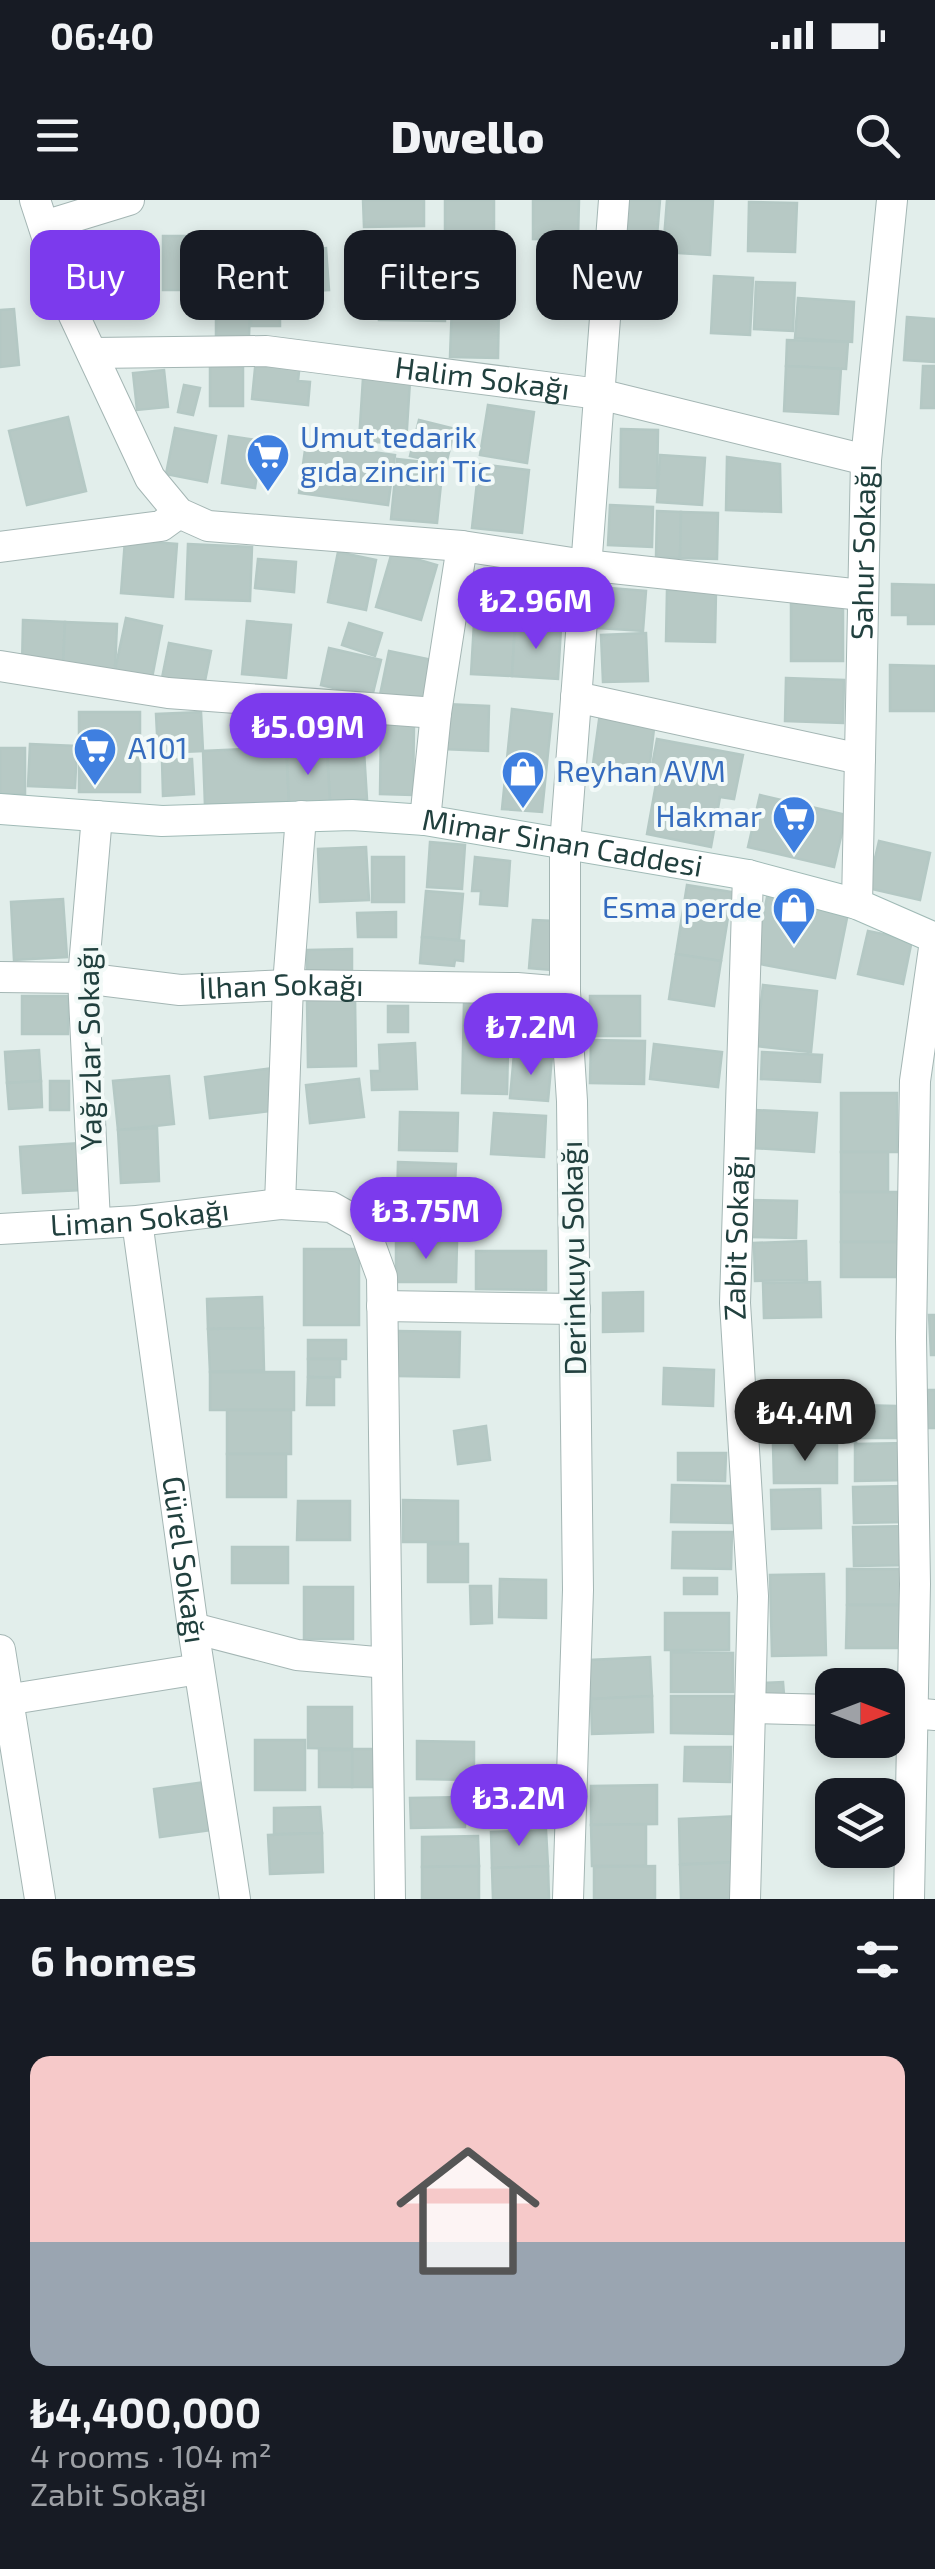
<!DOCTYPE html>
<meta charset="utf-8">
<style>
:root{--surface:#171b24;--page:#242831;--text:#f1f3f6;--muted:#9ea1a6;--accent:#7c3aed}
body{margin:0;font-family:"Exo 2",sans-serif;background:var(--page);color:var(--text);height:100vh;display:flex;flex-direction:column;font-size:38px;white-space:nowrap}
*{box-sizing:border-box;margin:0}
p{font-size:32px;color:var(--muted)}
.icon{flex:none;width:55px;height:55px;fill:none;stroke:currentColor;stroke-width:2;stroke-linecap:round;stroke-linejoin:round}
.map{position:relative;height:1699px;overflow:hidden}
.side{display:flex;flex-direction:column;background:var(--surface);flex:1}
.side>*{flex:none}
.top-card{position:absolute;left:30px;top:30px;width:875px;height:90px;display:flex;gap:20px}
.needle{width:65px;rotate:90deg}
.tools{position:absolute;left:815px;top:1468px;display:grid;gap:20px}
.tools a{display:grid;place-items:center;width:90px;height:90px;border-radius:20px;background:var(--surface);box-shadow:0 5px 15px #0003;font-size:50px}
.price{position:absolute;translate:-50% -85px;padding:0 22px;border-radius:35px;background:var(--accent);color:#fff;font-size:32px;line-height:65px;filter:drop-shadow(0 2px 5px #0008)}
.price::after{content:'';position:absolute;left:50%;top:60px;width:30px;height:22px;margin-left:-15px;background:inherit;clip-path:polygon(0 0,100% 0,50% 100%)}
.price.current{background:#222;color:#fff}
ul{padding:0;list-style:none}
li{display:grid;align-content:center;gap:20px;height:530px;padding:0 30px}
li span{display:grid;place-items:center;height:310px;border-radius:20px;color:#555}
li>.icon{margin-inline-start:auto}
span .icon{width:180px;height:180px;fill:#fffc;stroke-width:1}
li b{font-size:42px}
h2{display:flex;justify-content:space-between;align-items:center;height:120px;padding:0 30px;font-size:42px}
.chip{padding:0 35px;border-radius:20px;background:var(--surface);box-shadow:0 5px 15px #0003;font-size:35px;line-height:90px}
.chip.current{background:var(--accent);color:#fff}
.status{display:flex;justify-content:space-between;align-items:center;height:70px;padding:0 50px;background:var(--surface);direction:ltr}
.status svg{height:28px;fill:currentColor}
header{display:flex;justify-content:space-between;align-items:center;height:130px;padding:0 30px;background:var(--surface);font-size:45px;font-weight:800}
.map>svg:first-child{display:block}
.building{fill:#b7c9c5;stroke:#b4c8c4;stroke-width:2.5}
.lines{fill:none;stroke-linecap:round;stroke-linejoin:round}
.street-casing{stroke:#a4b6b4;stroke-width:32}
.secondary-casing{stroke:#a0bab6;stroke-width:32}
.street{stroke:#fff;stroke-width:30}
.secondary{stroke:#fff;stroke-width:30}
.labels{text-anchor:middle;stroke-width:8;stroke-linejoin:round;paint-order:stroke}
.street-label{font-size:30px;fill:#21403e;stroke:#f3faf8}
.shop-label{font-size:30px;fill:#366cbe;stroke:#f3faf8;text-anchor:start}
</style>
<div class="status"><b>06:40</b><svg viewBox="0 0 49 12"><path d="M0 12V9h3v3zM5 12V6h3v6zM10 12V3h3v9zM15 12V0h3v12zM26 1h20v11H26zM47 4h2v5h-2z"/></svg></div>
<header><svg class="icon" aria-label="menu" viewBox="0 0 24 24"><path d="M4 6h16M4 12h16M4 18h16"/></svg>Dwello<svg class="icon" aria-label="search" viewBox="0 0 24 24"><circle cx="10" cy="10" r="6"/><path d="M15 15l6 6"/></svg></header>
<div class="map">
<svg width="935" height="1699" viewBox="0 0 935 1699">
<rect width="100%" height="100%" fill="#e2eeeb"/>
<g class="building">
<path d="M 363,0 L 424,0 L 424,26 L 364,27 Z"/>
<path d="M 445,0 L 494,0 L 494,40 L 445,39 Z"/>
<path d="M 533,0 L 579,0 L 578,40 L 533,39 Z"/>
<path d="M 624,0 L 660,0 L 656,48 L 620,45 Z"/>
<path d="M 667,0 L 713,0 L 710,55 L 663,52 Z"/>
<path d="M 749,2 L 797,3 L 795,52 L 748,51 Z"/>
<rect x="216" y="33" width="44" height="53"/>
<rect x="163" y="36" width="35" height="54"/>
<path d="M 326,48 L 329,90 L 291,92 L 289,51 Z"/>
<path d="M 381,50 L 446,51 L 445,121 L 379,120 Z"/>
<rect x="538" y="52" width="43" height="57"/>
<rect x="617" y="69" width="48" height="31"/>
<path d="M 714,76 L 753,78 L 750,135 L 711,133 Z"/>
<path d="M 756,82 L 795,83 L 793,131 L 754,129 Z"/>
<path d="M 216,86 L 251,87 L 249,136 L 216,136 Z"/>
<path d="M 280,86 L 280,126 L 251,126 L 251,87 Z"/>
<path d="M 798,98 L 854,102 L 852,142 L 795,138 Z"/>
<path d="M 452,104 L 499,105 L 498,158 L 450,157 Z"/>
<path d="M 14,109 L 19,165 L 0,167 L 0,110 Z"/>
<path d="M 907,117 L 935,119 L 935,162 L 904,160 Z"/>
<path d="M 787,140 L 848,142 L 846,169 L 786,166 Z"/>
<path d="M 256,158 L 300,162 L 298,181 L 310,182 L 308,205 L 252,199 Z"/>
<rect x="210" y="166" width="33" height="40"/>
<path d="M 786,166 L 841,169 L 838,214 L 784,211 Z"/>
<path d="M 923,166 L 935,166 L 935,208 L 921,208 Z"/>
<path d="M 164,170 L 168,207 L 137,210 L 133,173 Z"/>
<path d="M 363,178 L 410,181 L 406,244 L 359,241 Z"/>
<path d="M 184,185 L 200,188 L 193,215 L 178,212 Z"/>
<path d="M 488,205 L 534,212 L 527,263 L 480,255 Z"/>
<path d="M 68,217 L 86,291 L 27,305 L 9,231 Z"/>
<path d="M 419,220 L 455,229 L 446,264 L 410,256 Z"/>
<path d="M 175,228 L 216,236 L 207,282 L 166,274 Z"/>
<path d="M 621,229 L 658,230 L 657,288 L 620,287 Z"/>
<path d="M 229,236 L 262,241 L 255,288 L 222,283 Z"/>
<path d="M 306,243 L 395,255 L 388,305 L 299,293 Z"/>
<path d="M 660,255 L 705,258 L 702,305 L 657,302 Z"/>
<path d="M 727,257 L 780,264 L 781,312 L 726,310 Z"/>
<path d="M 397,259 L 443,264 L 437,323 L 391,319 Z"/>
<path d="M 479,264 L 529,270 L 522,333 L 472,328 Z"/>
<path d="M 610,305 L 653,307 L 652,347 L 608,345 Z"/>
<path d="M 657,311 L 681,312 L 680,358 L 656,357 Z"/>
<path d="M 681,312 L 718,313 L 717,359 L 680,358 Z"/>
<path d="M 125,340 L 177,344 L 173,397 L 121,393 Z"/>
<path d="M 188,344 L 252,347 L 250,401 L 186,399 Z"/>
<path d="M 338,352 L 376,360 L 366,410 L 328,402 Z"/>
<path d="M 392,352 L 437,365 L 421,420 L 376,407 Z"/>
<path d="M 258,359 L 296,362 L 294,392 L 255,388 Z"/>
<path d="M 892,384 L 935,385 L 935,424 L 908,424 L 908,415 L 892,415 Z"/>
<path d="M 597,387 L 646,391 L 643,431 L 598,428 Z"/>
<path d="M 667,390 L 716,391 L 715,442 L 666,441 Z"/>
<path d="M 791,403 L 843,404 L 843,461 L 791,461 Z"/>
<path d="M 126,418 L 162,426 L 152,478 L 115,470 Z"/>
<path d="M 23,420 L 65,422 L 63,468 L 22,467 Z"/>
<path d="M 247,421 L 291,425 L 286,478 L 242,474 Z"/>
<path d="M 65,422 L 117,424 L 115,470 L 63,468 Z"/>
<path d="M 349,423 L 382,433 L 375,456 L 342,445 Z"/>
<path d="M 474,423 L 515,425 L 512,476 L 471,474 Z"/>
<path d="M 515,425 L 561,428 L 558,479 L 512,476 Z"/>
<path d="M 646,433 L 648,481 L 603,482 L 601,435 Z"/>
<path d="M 169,443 L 211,451 L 204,486 L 162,478 Z"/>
<path d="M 329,448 L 381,460 L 372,497 L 321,485 Z"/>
<path d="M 389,451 L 432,460 L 423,503 L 380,495 Z"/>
<path d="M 890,465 L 935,466 L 935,511 L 890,511 Z"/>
<path d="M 786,478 L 844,480 L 843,523 L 785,521 Z"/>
<path d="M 445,504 L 489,506 L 488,551 L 443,549 Z"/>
<path d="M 512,509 L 552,514 L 542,612 L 502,609 Z"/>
<rect x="79" y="512" width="61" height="80"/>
<path d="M 201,512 L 203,551 L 158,553 L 156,514 Z"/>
<path d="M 600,513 L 655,520 L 649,571 L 593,564 Z"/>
<path d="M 381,524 L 414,525 L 413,595 L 380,594 Z"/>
<path d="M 657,539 L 743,555 L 734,599 L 720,597 L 711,647 L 647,634 L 656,584 L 649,582 Z"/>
<path d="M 30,544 L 77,546 L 75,588 L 28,586 Z"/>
<path d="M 286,547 L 289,603 L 205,606 L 203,551 Z"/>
<rect x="0" y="548" width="25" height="46"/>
<path d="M 364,551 L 367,599 L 330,601 L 327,553 Z"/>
<path d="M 327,553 L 330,601 L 289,603 L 287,556 Z"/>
<path d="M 192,559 L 194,594 L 163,596 L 162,560 Z"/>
<path d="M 760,595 L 846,615 L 834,667 L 748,647 Z"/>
<path d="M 879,641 L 930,653 L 920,700 L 868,688 Z"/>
<path d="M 430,642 L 465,645 L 462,689 L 427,687 Z"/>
<path d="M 366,647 L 369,700 L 320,702 L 318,649 Z"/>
<rect x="372" y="657" width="32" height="45"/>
<path d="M 475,657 L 510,661 L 507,706 L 480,704 L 481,691 L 472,691 Z"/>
<path d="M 687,685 L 732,692 L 721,761 L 676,754 Z"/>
<path d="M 426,691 L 463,694 L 459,740 L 422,737 Z"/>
<path d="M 767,697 L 848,713 L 835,778 L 754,763 Z"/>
<path d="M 63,699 L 67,757 L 14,760 L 11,702 Z"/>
<path d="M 396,712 L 396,737 L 358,737 L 357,713 Z"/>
<path d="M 533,720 L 555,721 L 551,770 L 529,768 Z"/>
<path d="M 868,731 L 912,740 L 903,784 L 858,774 Z"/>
<path d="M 422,737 L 464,741 L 463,761 L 455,760 L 454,766 L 420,763 Z"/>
<path d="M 352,749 L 352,777 L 307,777 L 307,750 Z"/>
<path d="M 676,754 L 721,761 L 714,806 L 669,799 Z"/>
<path d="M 763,785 L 817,791 L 811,852 L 756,846 Z"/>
<rect x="22" y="796" width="46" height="38"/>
<rect x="590" y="796" width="50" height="40"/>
<path d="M 355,797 L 356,866 L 308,867 L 307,798 Z"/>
<path d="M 464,803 L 509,804 L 507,894 L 462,893 Z"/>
<rect x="388" y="806" width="20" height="26"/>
<path d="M 517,814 L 555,816 L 552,857 L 514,854 Z"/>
<path d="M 591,840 L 645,841 L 644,884 L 590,883 Z"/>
<path d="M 415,843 L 417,889 L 372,890 L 371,871 L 380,871 L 379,845 Z"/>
<path d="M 654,844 L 722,852 L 718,887 L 650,879 Z"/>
<path d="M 39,850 L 41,881 L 7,883 L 5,852 Z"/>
<path d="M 762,852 L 822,855 L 820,882 L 761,879 Z"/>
<path d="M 514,854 L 552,857 L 548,901 L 510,898 Z"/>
<path d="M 274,868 L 279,910 L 210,918 L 205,877 Z"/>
<path d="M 169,876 L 174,924 L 118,930 L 113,881 Z"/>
<path d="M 359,879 L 364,917 L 310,923 L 306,885 Z"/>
<path d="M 41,881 L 42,907 L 9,909 L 7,883 Z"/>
<rect x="50" y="881" width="19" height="29"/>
<rect x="841" y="893" width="56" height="59"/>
<path d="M 755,910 L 817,913 L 814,952 L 753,948 Z"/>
<path d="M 400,912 L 458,913 L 457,951 L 399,950 Z"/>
<path d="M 494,913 L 546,916 L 544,957 L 491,954 Z"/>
<path d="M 157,928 L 159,981 L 121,983 L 118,930 Z"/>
<path d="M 80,943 L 82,990 L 23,993 L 20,947 Z"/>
<rect x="841" y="952" width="47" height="40"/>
<path d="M 398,962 L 456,964 L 454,1005 L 397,1002 Z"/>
<rect x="841" y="992" width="61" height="50"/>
<path d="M 746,1000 L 797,1001 L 796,1038 L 745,1037 Z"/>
<path d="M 806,1041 L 807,1080 L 755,1081 L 754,1043 Z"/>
<path d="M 396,1042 L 457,1043 L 456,1082 L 396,1082 Z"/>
<rect x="841" y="1042" width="58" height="35"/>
<rect x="304" y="1049" width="55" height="76"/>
<path d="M 476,1051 L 546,1051 L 546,1090 L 476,1089 Z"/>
<path d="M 820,1082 L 821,1117 L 764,1118 L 763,1083 Z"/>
<path d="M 643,1092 L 643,1131 L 603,1132 L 603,1093 Z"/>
<path d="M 262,1097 L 263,1128 L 208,1129 L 207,1099 Z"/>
<path d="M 929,1115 L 935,1115 L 935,1155 L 931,1155 Z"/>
<path d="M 263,1128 L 264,1170 L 210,1172 L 208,1129 Z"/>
<path d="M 397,1131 L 460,1132 L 459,1177 L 397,1176 Z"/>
<rect x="308" y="1140" width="38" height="19"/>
<rect x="308" y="1159" width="32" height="18"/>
<path d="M 664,1168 L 714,1170 L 713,1206 L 663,1204 Z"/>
<rect x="210" y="1172" width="84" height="38"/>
<path d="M 308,1177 L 334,1178 L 334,1205 L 307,1205 Z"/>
<rect x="928" y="1190" width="7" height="38"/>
<path d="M 856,1205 L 896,1206 L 896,1238 L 856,1238 L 856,1242 L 848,1242 L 848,1228 L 856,1228 Z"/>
<rect x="227" y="1210" width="64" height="44"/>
<path d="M 486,1226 L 490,1260 L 458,1264 L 454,1231 Z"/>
<path d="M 907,1243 L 908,1280 L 855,1281 L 855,1244 Z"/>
<path d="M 837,1244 L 837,1283 L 774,1283 L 773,1245 Z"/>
<path d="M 678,1253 L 726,1253 L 725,1281 L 678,1280 Z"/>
<rect x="227" y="1254" width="59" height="43"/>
<path d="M 672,1285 L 732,1286 L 732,1323 L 671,1322 Z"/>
<path d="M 905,1286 L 906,1322 L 854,1323 L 853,1287 Z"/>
<path d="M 820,1289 L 821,1328 L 772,1329 L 771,1290 Z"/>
<path d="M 403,1300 L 458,1301 L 458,1342 L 403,1342 Z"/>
<path d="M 298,1301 L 350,1301 L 350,1340 L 297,1340 Z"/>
<path d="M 912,1326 L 913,1365 L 854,1366 L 853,1327 Z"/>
<path d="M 673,1332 L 732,1332 L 731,1369 L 672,1368 Z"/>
<rect x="428" y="1344" width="40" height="38"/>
<rect x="232" y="1347" width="56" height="36"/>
<rect x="847" y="1369" width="61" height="36"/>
<path d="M 824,1374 L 826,1455 L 772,1456 L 770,1375 Z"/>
<rect x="684" y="1378" width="33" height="16"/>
<path d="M 500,1379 L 546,1380 L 546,1418 L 499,1417 Z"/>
<path d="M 470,1386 L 491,1386 L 492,1423 L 471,1424 Z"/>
<rect x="304" y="1387" width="49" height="52"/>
<path d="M 847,1405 L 908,1405 L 908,1448 L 846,1448 Z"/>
<rect x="665" y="1413" width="64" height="37"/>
<path d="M 671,1452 L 733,1453 L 733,1492 L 671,1492 Z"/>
<path d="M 650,1457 L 652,1496 L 591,1499 L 589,1460 Z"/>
<path d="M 783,1482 L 784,1495 L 762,1495 L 762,1483 Z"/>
<path d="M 652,1496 L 653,1532 L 592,1534 L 591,1499 Z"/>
<path d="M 671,1496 L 736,1496 L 736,1534 L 671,1533 Z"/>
<path d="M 308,1507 L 352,1507 L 352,1549 L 308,1548 Z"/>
<rect x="255" y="1540" width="50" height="50"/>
<path d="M 417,1541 L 474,1542 L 474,1580 L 417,1579 Z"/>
<path d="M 685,1547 L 731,1547 L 730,1582 L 684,1581 Z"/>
<rect x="352" y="1549" width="23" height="38"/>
<rect x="319" y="1550" width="33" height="37"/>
<path d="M 213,1581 L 219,1629 L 160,1637 L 154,1589 Z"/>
<path d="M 657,1585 L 657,1624 L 591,1625 L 591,1586 Z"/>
<path d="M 465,1597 L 465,1627 L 411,1628 L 410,1598 Z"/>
<path d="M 320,1607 L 322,1633 L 274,1634 L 274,1608 Z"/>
<path d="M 739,1616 L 739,1662 L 680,1664 L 679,1619 Z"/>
<path d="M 646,1624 L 646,1666 L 592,1666 L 591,1625 Z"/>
<path d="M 546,1630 L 548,1666 L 492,1668 L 491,1632 Z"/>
<path d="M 322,1633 L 323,1672 L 270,1674 L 268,1635 Z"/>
<path d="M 478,1636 L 479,1666 L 422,1667 L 422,1637 Z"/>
<path d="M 736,1662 L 737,1699 L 681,1699 L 680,1665 Z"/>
<path d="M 479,1666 L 479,1699 L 422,1699 L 422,1667 Z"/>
<path d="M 548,1666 L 549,1699 L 493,1699 L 492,1668 Z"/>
<path d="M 655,1666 L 655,1699 L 594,1699 L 594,1667 Z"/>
</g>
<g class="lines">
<g class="street-casing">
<g id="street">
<path d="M 35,0 L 70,107 L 150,278 L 179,313 L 208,326 L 462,346 L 585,365 L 862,395"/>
<path d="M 44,26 L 129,0"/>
<path id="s1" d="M 92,153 L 266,151 L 599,194 L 866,260"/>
<path d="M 0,347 L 161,326 L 179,313"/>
<path d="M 0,466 L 168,493 L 436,513"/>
<path d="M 576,497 L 860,559"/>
<path d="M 301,616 L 288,785 L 280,1004 L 331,1007 L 363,1025 L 382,1077 L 390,1699"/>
<path d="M 425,620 L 436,513 L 462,346"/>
<path id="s2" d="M 857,704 L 866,260 L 892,0"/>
<path id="s3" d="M 0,777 L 83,778 L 180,790 L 288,785 L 517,788 L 565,792"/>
<path d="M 95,1021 L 83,778 L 97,616"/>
<path id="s4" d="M 137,1021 L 193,1428 L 235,1699"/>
<path id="s5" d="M 0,1029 L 137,1021 L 280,1004"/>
<path d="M 382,1106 L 575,1109"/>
<path d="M 193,1428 L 297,1455 L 387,1463"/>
<path d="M 0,1450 L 40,1699"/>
<path d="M 0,1501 L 199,1469"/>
<path d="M 750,1508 L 832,1510"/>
<path d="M 888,1511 L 935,1515"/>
<path d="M 568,1699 L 578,1390 L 572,901 L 565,792 L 565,644 L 614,0"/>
<path id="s6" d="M 745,1699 L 753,1396 L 735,1103 L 748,675"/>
<path d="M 909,1699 L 915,1384 L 911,1138 L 915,881 L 935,741"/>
</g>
</g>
<g class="secondary-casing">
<g id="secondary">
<path id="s7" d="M 0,609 L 162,621 L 352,615 L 425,620 L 748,675 L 857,704 L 935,738"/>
</g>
</g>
<use href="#street" class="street"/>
<use href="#secondary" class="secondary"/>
</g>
<defs>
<g id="supermarket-pin" transform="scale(2.25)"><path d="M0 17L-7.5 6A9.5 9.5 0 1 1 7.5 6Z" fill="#3f7fe0" stroke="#f3faf8"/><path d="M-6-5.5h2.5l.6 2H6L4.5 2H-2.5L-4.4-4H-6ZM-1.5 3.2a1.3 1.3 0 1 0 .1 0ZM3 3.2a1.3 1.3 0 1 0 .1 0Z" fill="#fff"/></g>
<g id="shop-pin" transform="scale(2.25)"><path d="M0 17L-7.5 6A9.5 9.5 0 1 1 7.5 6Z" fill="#3f7fe0" stroke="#f3faf8"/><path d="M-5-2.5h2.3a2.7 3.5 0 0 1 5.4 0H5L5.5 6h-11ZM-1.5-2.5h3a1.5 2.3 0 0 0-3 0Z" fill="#fff"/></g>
</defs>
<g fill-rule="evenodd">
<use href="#supermarket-pin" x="268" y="255"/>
<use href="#supermarket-pin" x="95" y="549"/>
<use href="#shop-pin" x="523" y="572"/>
<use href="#supermarket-pin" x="794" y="617"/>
<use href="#shop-pin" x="794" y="708"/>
</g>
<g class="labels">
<g class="street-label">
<text dy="10" stroke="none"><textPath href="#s1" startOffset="392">Halim Sokağı</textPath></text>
<text dy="10" stroke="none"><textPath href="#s2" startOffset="352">Sahur Sokağı</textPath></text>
<text dy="10" stroke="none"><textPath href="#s7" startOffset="565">Mimar Sinan Caddesi</textPath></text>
<text dy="10" stroke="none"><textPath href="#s3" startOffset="282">İlhan Sokağı</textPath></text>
<text transform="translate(90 848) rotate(-91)" y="10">Yağızlar Sokağı</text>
<text dy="10" stroke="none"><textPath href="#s5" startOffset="140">Liman Sokağı</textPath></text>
<text dy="10" stroke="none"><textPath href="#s6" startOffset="662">Zabit Sokağı</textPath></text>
<text transform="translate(574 1058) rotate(-91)" y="10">Derinkuyu Sokağı</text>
<text dy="10" stroke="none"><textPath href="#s4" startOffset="342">Gürel Sokağı</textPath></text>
</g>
<g class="shop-label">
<text x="300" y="248">Umut tedarik<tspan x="300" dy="34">gıda zinciri Tic</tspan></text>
<text x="128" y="559">A101</text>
<text x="556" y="582">Reyhan AVM</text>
<text x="762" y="627" text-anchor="end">Hakmar</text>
<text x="762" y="718" text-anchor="end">Esma perde</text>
</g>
</g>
</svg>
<div class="tools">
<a><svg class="needle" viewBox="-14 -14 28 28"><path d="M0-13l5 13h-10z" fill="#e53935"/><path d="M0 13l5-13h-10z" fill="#9ea1a6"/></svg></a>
<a><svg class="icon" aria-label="layers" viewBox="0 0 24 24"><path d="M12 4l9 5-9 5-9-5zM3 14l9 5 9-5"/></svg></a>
</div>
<b class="price" style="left:536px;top:452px">₺2.96M</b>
<b class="price" style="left:308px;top:578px">₺5.09M</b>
<b class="price" style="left:531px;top:878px">₺7.2M</b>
<b class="price" style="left:426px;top:1062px">₺3.75M</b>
<b class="price current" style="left:805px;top:1264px">₺4.4M</b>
<b class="price" style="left:519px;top:1649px">₺3.2M</b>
<div class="top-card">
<a class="chip current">Buy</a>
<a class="chip">Rent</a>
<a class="chip">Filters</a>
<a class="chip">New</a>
</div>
</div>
<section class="side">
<h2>6 homes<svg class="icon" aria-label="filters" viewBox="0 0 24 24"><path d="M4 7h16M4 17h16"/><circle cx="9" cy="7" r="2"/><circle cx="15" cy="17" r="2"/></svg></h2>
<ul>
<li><span style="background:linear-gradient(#f6c9c9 60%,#9aa5b1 0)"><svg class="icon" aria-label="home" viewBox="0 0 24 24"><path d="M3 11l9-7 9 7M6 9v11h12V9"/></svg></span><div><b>₺4,400,000</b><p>4 rooms · 104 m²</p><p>Zabit Sokağı</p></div></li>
</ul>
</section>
